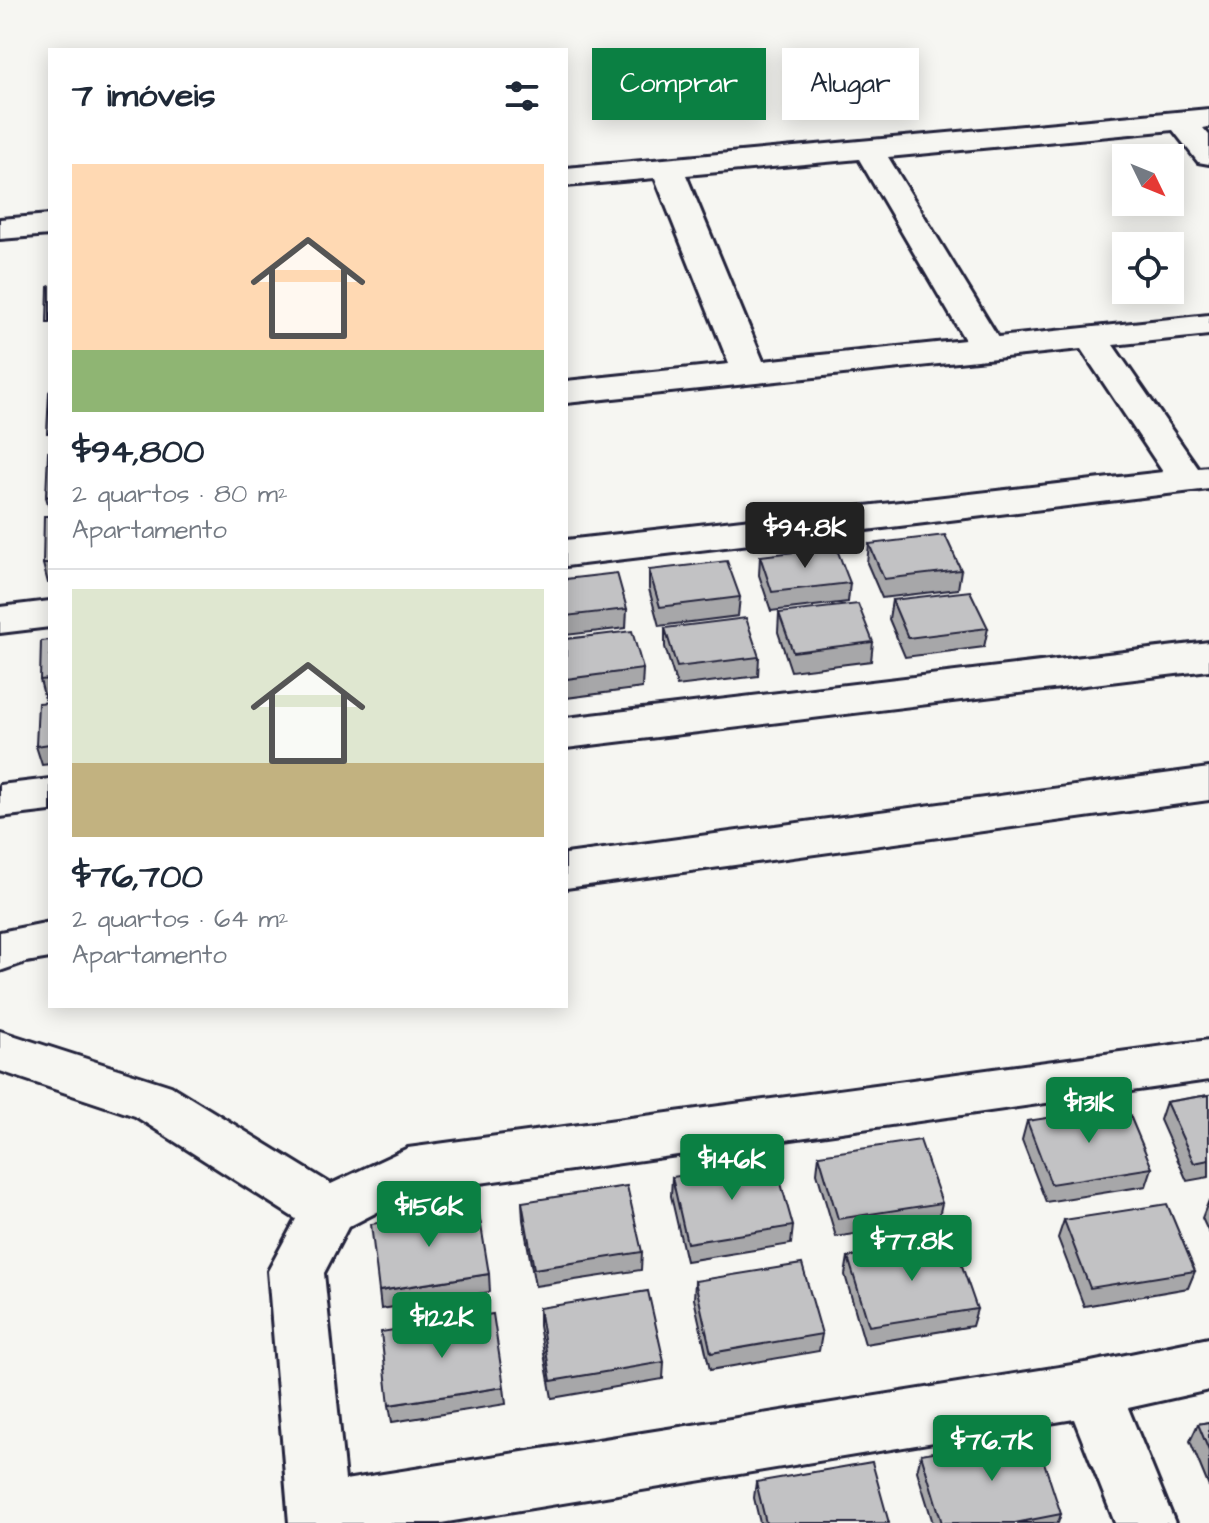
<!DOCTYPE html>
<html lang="pt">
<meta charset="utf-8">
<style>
:root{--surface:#fff;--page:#f2f2f3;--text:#1f2937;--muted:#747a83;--line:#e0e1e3;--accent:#0b8043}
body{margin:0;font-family:"Architects Daughter",sans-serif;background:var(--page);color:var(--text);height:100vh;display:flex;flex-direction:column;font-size:30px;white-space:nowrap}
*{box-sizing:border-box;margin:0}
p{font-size:26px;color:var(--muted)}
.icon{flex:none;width:44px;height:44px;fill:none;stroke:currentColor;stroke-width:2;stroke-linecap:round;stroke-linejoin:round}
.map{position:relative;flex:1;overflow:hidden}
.panel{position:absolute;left:48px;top:48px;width:520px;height:960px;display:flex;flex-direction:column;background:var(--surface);border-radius:0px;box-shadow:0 4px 20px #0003}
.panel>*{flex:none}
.guide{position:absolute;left:592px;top:48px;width:496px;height:72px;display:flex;gap:16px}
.needle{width:52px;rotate:133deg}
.controls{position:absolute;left:1112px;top:144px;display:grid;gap:16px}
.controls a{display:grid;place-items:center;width:72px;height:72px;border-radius:0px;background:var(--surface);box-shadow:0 4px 20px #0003;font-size:40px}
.price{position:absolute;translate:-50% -68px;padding:0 18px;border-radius:8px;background:var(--accent);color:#fff;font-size:26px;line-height:52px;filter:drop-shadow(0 2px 4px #0008)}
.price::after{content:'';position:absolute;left:50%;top:48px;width:24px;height:18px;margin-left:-12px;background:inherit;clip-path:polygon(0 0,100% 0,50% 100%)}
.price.current{background:#222;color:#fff}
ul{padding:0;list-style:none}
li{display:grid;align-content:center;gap:16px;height:424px;padding:0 24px}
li+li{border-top:2px solid var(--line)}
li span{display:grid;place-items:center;height:248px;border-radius:0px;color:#555}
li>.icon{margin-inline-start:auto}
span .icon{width:144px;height:144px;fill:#fffc;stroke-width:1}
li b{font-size:34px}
h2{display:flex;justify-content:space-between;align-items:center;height:96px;padding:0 24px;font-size:34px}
.pill{padding:0 28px;border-radius:0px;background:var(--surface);box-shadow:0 4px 20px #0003;font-size:28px;line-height:72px}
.pill.current{background:var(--accent);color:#fff}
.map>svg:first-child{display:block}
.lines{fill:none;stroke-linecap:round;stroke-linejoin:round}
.minor-casing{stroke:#22223b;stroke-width:6}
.minor{fill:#f6f6f2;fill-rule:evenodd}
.wall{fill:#a7a7a9;stroke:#22223b;stroke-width:2}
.building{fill:#c2c2c4;stroke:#22223b;stroke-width:2}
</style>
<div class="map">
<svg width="1209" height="1523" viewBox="0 0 1209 1523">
<rect width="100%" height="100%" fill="#f6f6f2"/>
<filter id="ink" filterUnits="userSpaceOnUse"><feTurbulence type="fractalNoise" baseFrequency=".0125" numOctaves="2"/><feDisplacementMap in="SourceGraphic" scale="16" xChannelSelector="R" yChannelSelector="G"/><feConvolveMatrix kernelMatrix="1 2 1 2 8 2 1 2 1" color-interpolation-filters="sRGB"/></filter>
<g filter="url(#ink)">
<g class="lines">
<g class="minor-casing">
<g id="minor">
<path d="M 1209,109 L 1209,127 L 1203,128 L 1209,135 L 1209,164 L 1198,162 L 1173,130 L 888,157 L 998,337 L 1209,315 L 1209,335 L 1113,345 L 1198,468 L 1209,467 L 1209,489 L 566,566 L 566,540 L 1163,472 L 1081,349 L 566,403 L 566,381 L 729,364 L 655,178 L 566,186 L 566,168 ZM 859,159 L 965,340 L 763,361 L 686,175 Z"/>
<path d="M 50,215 L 50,235 L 0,239 L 0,219 Z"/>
<path d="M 50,601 L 50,627 L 0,633 L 0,607 Z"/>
<path d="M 1209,642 L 1209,670 L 566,748 L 566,718 Z"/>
<path d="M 1209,768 L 1209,800 L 566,888 L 566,854 Z"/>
<path d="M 50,779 L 50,811 L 0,817 L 0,785 Z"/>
<path d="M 50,922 L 50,958 L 26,962 L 0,971 L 0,932 Z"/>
<path d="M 0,1031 L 171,1086 L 331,1184 L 408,1148 L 1209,1040 L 1209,1080 L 416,1192 L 348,1227 L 324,1273 L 345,1480 L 1091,1362 L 1209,1338 L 1209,1390 L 1128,1408 L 1175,1523 L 1115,1523 L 1074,1419 L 441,1523 L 289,1523 L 268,1271 L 296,1219 L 135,1116 L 0,1071 Z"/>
</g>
</g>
<use href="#minor" class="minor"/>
</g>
<g class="wall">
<path d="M 50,451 L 50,511 L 46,497 Z"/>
<path d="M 50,516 L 50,583 L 48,583 L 43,564 Z"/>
<path d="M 869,544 L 961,570 L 958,589 L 882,598 L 867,563 Z"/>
<path d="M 760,556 L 850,583 L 848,602 L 771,611 L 759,575 Z"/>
<path d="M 649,570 L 740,597 L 738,616 L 659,626 L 649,589 Z"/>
<path d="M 566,579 L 627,609 L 626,628 L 566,635 Z"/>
<path d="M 892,600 L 988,628 L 984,647 L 905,657 L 889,619 Z"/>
<path d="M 779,613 L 873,642 L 871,661 L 791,671 L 778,632 Z"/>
<path d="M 665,628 L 759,657 L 758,676 L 677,686 L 665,647 Z"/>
<path d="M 566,639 L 643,669 L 642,688 L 566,698 Z"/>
<path d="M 50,640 L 50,699 L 45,699 L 40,680 Z"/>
<path d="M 50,702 L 50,764 L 42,765 L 36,746 Z"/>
<path d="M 1209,1095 L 1209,1177 L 1187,1181 L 1160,1120 L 1166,1102 Z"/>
<path d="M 1027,1121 L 1152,1168 L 1146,1186 L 1046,1202 L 1022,1140 Z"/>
<path d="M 819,1155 L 942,1203 L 938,1221 L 836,1237 L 817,1173 Z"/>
<path d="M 672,1177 L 793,1226 L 791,1244 L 686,1261 L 671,1196 Z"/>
<path d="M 1209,1200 L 1209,1233 L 1202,1218 Z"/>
<path d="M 522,1202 L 642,1252 L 641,1270 L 535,1286 L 523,1220 Z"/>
<path d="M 1064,1220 L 1195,1271 L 1188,1288 L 1084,1306 L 1058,1238 Z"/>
<path d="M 848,1257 L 977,1309 L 972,1326 L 865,1344 L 845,1275 Z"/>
<path d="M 489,1274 L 490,1292 L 381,1309 L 379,1291 Z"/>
<path d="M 695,1281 L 822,1334 L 819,1351 L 710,1370 L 694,1299 Z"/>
<path d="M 539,1308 L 664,1362 L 663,1379 L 552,1398 L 539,1326 Z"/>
<path d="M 504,1387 L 506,1404 L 392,1422 L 389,1405 Z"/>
<path d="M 1209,1422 L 1209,1487 L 1190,1441 L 1198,1424 Z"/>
<path d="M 921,1454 L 1061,1514 L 1058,1523 L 933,1523 L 917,1471 Z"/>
<path d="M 756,1482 L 889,1523 L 760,1523 L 754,1498 Z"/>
</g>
<g class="building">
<path d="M 50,286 L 50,323 L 47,323 L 48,287 Z"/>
<path d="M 50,391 L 50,433 L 47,433 L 49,392 Z"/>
<path d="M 50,451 L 50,496 L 46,497 L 48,452 Z"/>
<path d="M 44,516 L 50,516 L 50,564 L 43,564 Z"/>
<path d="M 945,535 L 961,570 L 884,579 L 869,544 Z"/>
<path d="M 836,547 L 850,583 L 772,592 L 760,556 Z"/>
<path d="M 727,561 L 740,597 L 660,607 L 649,570 Z"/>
<path d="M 617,573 L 627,609 L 566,616 L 566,579 Z"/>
<path d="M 970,591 L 988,628 L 908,638 L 892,600 Z"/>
<path d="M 858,604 L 873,642 L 793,652 L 779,613 Z"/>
<path d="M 746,618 L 759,657 L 677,667 L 665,628 Z"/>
<path d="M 632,631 L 643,669 L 566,679 L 566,639 Z"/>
<path d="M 50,640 L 50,679 L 40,680 L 41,641 Z"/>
<path d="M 50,702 L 50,744 L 36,746 L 38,703 Z"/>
<path d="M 1209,1095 L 1209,1160 L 1194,1163 L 1166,1102 Z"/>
<path d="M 1126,1106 L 1152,1168 L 1051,1184 L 1027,1121 Z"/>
<path d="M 920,1140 L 942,1203 L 838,1219 L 819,1155 Z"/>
<path d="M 775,1162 L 793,1226 L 687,1243 L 672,1177 Z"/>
<path d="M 627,1186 L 642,1252 L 534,1269 L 522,1202 Z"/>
<path d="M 1167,1204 L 1195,1271 L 1090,1288 L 1064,1220 Z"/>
<path d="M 478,1207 L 489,1274 L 379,1291 L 371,1224 Z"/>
<path d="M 953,1240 L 977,1309 L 869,1326 L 848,1257 Z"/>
<path d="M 802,1264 L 822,1334 L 711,1353 L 695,1281 Z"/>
<path d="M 648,1291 L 664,1362 L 551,1381 L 539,1308 Z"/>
<path d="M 493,1314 L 504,1387 L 389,1405 L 381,1332 Z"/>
<path d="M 1209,1422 L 1209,1451 L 1198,1424 Z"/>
<path d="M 1035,1435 L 1061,1514 L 1015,1523 L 942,1523 L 921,1454 Z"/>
<path d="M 872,1462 L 889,1523 L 766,1523 L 756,1482 Z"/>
</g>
</g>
</svg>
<div class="controls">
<a><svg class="needle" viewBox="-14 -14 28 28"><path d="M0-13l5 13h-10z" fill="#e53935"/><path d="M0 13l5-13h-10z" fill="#747a83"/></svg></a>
<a><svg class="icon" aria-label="locate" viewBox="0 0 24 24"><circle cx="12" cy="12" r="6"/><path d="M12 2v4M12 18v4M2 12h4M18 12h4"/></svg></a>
</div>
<b class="price current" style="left:805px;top:570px">$94.8K</b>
<b class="price" style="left:1089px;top:1145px">$131K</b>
<b class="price" style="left:732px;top:1202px">$146K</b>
<b class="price" style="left:429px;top:1249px">$156K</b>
<b class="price" style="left:912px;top:1283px">$77.8K</b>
<b class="price" style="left:442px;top:1360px">$122K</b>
<b class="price" style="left:992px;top:1483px">$76.7K</b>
<div class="guide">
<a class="pill current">Comprar</a>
<a class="pill">Alugar</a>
</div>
<section class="panel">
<h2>7 imóveis<svg class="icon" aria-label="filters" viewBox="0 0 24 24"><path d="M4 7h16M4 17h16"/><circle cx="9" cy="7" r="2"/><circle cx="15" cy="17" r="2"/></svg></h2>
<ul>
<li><span style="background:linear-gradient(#ffd9b3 75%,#8fb573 0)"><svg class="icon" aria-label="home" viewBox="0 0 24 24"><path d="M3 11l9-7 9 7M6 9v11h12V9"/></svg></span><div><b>$94,800</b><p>2 quartos · 80 m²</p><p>Apartamento</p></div></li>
<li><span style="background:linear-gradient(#dfe7d0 70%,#c2b280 0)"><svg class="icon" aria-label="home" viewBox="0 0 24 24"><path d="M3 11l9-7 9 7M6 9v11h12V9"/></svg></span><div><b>$76,700</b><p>2 quartos · 64 m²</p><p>Apartamento</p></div></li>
</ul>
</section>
</div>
